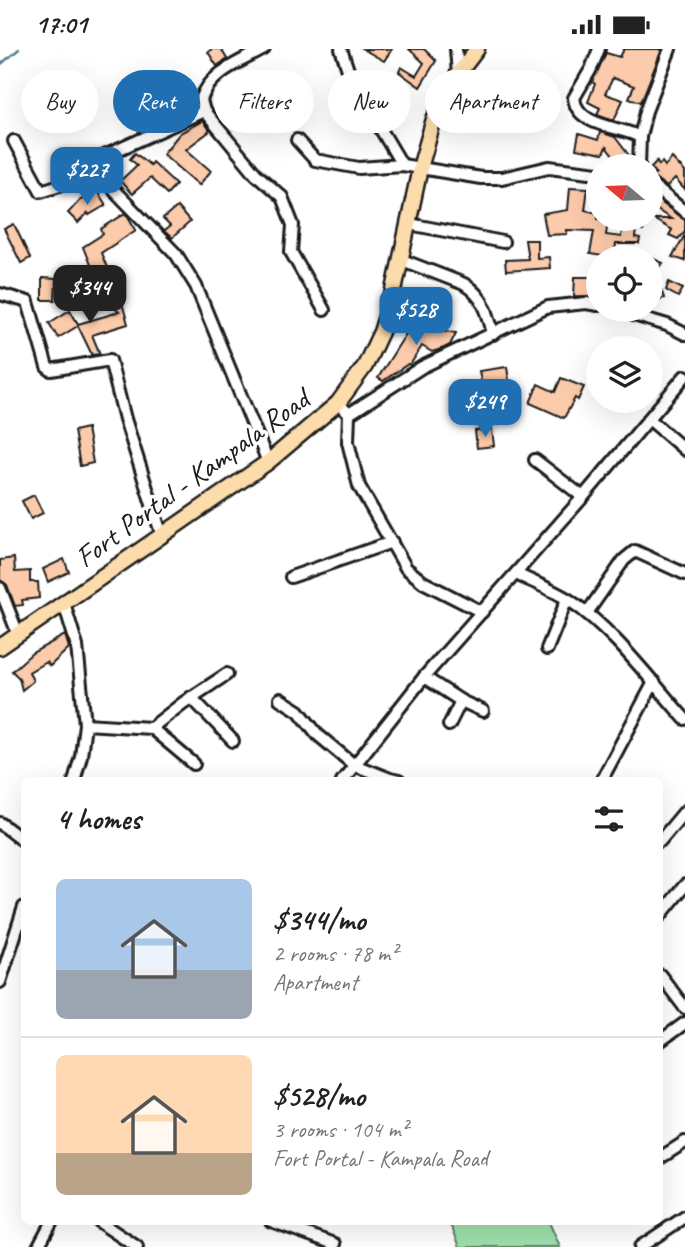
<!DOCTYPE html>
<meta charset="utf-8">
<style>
:root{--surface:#fff;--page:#f6f6f6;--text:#222;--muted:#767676;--line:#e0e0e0;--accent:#1f6fb2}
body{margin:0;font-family:Caveat,sans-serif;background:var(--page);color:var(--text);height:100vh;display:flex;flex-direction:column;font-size:26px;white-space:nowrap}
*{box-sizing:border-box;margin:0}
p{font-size:23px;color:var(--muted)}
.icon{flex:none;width:38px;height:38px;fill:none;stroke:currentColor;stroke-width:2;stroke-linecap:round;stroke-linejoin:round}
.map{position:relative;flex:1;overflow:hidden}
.sheet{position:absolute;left:21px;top:728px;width:642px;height:448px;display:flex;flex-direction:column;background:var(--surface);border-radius:10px;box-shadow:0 7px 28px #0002}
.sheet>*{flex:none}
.guide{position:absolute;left:21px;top:21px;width:644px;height:63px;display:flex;gap:14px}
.needle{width:46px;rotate:289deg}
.controls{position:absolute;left:586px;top:105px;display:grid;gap:14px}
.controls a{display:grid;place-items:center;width:77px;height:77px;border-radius:50%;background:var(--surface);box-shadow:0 7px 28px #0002;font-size:35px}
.price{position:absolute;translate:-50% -60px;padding:0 16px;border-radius:14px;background:var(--accent);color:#fff;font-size:23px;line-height:46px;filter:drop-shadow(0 2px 4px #0008)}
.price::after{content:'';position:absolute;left:50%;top:42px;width:21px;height:16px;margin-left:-10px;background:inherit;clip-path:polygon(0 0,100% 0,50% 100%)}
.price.on{background:#222;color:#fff}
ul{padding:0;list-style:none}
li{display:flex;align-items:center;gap:21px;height:175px;padding:0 35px}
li+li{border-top:2px solid var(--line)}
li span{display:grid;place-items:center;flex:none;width:196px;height:140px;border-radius:10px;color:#555}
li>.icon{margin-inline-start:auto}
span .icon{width:84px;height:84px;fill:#fffc;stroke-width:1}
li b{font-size:30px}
h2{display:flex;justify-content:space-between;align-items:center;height:84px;padding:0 35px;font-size:30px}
.chip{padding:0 24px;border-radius:32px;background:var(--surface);box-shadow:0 7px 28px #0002;font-size:24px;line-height:63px}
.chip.on{background:var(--accent);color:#fff}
.status{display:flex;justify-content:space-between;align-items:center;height:49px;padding:0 35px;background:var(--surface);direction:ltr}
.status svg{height:19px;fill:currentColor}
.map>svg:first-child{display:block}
.green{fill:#9ee1ad;stroke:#5d7e64;stroke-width:2}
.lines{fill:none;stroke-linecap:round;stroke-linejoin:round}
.stream{stroke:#528389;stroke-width:2.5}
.building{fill:#fccbab;stroke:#1c1c1c;stroke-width:2}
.minor-casing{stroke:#1c1c1c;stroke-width:16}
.major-casing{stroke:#1c1c1c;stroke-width:19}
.minor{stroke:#fff;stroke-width:10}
.major{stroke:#fddcac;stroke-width:14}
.labels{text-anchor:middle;stroke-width:7;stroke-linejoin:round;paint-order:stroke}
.street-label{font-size:30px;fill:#1c1c1c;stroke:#fff}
</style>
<div class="status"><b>17:01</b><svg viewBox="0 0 49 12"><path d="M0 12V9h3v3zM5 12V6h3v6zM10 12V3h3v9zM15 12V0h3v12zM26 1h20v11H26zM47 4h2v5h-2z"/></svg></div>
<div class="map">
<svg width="685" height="1198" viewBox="0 0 685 1198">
<rect width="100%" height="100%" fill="#fff"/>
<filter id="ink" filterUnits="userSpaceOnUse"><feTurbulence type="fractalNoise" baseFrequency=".0143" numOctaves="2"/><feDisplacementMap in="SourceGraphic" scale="14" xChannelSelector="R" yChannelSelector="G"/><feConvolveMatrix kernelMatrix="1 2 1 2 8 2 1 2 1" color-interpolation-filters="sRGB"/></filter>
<g filter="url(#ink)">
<path class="green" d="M 450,1173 L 549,1173 L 560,1198 L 460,1198 Z"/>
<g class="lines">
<path class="stream" d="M 0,16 L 19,0"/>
</g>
<g class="building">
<path d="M 212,0 L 221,0 L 227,10 L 217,17 L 208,3 Z"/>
<path d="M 363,0 L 392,0 L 384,12 Z"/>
<path d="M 409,0 L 424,0 L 436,12 L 420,38 L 399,23 L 401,18 L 416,27 L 424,14 Z"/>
<path d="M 624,0 L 662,0 L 641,53 L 629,49 L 634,37 L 613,29 L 605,45 L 623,51 L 614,71 L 597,65 L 600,59 L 588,53 L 595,35 L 592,33 L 606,4 L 620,8 Z"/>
<path d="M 202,72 L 210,82 L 186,100 L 211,122 L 199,136 L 163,105 L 180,84 Z"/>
<path d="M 600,83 L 615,88 L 631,109 L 631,117 L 621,117 L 606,98 L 603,105 L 576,100 L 579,85 L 598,91 Z"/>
<path d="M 135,104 L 150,116 L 152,113 L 176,135 L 167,145 L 150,129 L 132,145 L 120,132 L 137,116 L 130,110 Z"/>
<path d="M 672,109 L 685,123 L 685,141 L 675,130 L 667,138 L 652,127 L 656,124 L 651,118 L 657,112 L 659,116 L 662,113 L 665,117 Z"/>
<path d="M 570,138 L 588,139 L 585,161 L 598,164 L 598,170 L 608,170 L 606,186 L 621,188 L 624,170 L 647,170 L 643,182 L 636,180 L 635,189 L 640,190 L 639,195 L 616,195 L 614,208 L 608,208 L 590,205 L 594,182 L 567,181 L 567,185 L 547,186 L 543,165 L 568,161 Z"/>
<path d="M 97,142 L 106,156 L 89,166 L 88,164 L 78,174 L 68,164 L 79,152 Z"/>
<path d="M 655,149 L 685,171 L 685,182 L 678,190 L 669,186 L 672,181 L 653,170 L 671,170 L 651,157 Z"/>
<path d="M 177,158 L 190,173 L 172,189 L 164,182 L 170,177 L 163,170 Z"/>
<path d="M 126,164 L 136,181 L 101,204 L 112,231 L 98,236 L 83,198 L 103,185 L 101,180 Z"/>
<path d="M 14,175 L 30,209 L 21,214 L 4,180 Z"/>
<path d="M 685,186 L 685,212 L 672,208 Z"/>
<path d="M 525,191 L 537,191 L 537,209 L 549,208 L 550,219 L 506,222 L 505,211 L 528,210 Z"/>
<path d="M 651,209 L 663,214 L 658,221 L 651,218 Z"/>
<path d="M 575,228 L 593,228 L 593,231 L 598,232 L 598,248 L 574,247 Z"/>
<path d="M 42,229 L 56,230 L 55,251 L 42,251 Z"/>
<path d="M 669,233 L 683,240 L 678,248 L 666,241 Z"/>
<path d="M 661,240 L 664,249 L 651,253 L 651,242 Z"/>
<path d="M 116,250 L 123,257 L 128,275 L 92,286 L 100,305 L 92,306 L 78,277 L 58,289 L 49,274 L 70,261 L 78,275 L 119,263 L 111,256 Z"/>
<path d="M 412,275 L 456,284 L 450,296 L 444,299 L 432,303 L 422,297 L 410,316 L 408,315 L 383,332 L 378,329 Z"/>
<path d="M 507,318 L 510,338 L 502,339 L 505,363 L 488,365 L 479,322 Z"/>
<path d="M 561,329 L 584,338 L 578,351 L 575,349 L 564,369 L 530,354 L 538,335 L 555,343 Z"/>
<path d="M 87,379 L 93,414 L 80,417 L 74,382 Z"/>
<path d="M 492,380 L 494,397 L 477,399 L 475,382 Z"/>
<path d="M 34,446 L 43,464 L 31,470 L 22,452 Z"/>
<path d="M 14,509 L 15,523 L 30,522 L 30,533 L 38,533 L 39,549 L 22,551 L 23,556 L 15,557 L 7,536 L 0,531 L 0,511 Z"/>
<path d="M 64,510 L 69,523 L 48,533 L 43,520 Z"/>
<path d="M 65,586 L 69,599 L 50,617 L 46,613 L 29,623 L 33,632 L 22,641 L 19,629 L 12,622 L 32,604 Z"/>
</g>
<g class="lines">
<g class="minor-casing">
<g id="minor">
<path d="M 264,0 C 240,13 210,23 201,51 L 204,62 L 256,125 L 282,148 L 293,176 L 291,203 L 324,261"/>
<path d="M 341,0 L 351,30 L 402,116"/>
<path d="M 456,0 L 458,25"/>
<path d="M 599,0 L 591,20 L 574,49 C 577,78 620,77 640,88 L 639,117"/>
<path d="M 640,88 L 646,62 L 670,0"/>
<path d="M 297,91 L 315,111 L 359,119 L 402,116 L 481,129 L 502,129 L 549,118 L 598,124"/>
<path d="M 14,92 L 41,142 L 94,125 L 102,108 L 204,62"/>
<path d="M 94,125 L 107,134 L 176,205 L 196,237 L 268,413"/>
<path d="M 651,135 L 685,163"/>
<path d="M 409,175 L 503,193"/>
<path d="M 402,211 L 464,235 C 484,248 488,263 493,285"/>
<path d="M 0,245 L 28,253 L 47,318 L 51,321 L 110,311 L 125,370 L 162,487"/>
<path d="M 617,261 L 667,276 L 685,285"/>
<path d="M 344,360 L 349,365 L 348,393 L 359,437 L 406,519 L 423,533 L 482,563"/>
<path d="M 349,365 L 422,318 L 548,258 L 586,254 L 598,256"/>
<path d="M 649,370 L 685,401"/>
<path d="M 535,411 L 583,448"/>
<path d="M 516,525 C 533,533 553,541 569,551 C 613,580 650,631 685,670"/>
<path d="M 291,528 L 392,493"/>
<path d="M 0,539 L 18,585"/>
<path d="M 64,554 L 77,597 L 85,675 L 81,707 L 74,732"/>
<path d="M 587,564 L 624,511 L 635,502 L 685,525"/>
<path d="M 547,600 L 567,550"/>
<path d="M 424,628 L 461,652 L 483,662"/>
<path d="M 191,648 L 233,692"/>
<path d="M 280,650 L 299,662 L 318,686 L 354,716 L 390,730 L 399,732"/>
<path d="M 85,675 L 151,679 L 194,715"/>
<path d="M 449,676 L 461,652"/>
<path d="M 151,679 L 183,654 L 227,625"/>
<path d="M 342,732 L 424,628 L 583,448 L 685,327"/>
<path d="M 601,732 L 654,633"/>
<path d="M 0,774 L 24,792"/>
<path d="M 660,792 L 685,762"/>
<path d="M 660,867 L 685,836"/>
<path d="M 660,926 L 685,959"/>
<path d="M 0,933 L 24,858"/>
<path d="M 660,992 L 685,974"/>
<path d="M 660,1109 L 685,1093"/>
<path d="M 98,1172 L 137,1198"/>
<path d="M 271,1172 L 335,1195"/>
<path d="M 38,1198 L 52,1172"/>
<path d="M 640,1198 L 685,1168"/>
</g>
</g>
<g class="major-casing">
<path id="major" d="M 0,598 L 268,413 L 338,354 L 365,317 L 381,283 L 393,246 L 420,119 L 434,70 L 458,25 L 477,0"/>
</g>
<use href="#minor" class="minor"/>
<use href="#major" class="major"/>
</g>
</g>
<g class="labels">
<g class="street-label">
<text transform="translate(192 429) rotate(-36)" y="10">Fort Portal - Kampala Road</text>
</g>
</g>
</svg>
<div class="controls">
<a><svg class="needle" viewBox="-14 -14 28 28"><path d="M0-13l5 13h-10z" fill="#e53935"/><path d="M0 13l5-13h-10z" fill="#767676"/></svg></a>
<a><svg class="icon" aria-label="locate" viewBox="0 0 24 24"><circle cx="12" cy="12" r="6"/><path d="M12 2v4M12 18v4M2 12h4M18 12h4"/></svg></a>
<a><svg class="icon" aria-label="layers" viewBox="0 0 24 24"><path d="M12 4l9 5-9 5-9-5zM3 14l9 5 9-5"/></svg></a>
</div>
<b class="price" style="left:87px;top:158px">$227</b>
<b class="price on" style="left:90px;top:276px">$344</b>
<b class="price" style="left:416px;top:298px">$528</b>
<b class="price" style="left:485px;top:390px">$249</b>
<div class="guide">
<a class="chip">Buy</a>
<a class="chip on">Rent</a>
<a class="chip">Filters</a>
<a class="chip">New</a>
<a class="chip">Apartment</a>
</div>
<section class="sheet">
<h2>4 homes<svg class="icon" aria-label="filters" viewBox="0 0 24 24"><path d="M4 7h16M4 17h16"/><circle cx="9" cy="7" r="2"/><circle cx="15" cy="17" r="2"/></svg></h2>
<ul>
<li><span style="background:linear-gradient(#a9c7e8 65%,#9aa5b1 0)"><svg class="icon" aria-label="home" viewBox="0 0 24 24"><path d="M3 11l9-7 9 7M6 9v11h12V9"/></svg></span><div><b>$344/mo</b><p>2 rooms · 78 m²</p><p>Apartment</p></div></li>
<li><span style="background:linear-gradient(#ffd9b3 70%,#b9a48a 0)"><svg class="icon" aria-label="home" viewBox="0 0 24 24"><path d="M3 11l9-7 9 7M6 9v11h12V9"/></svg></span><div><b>$528/mo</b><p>3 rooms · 104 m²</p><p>Fort Portal - Kampala Road</p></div></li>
</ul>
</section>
</div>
